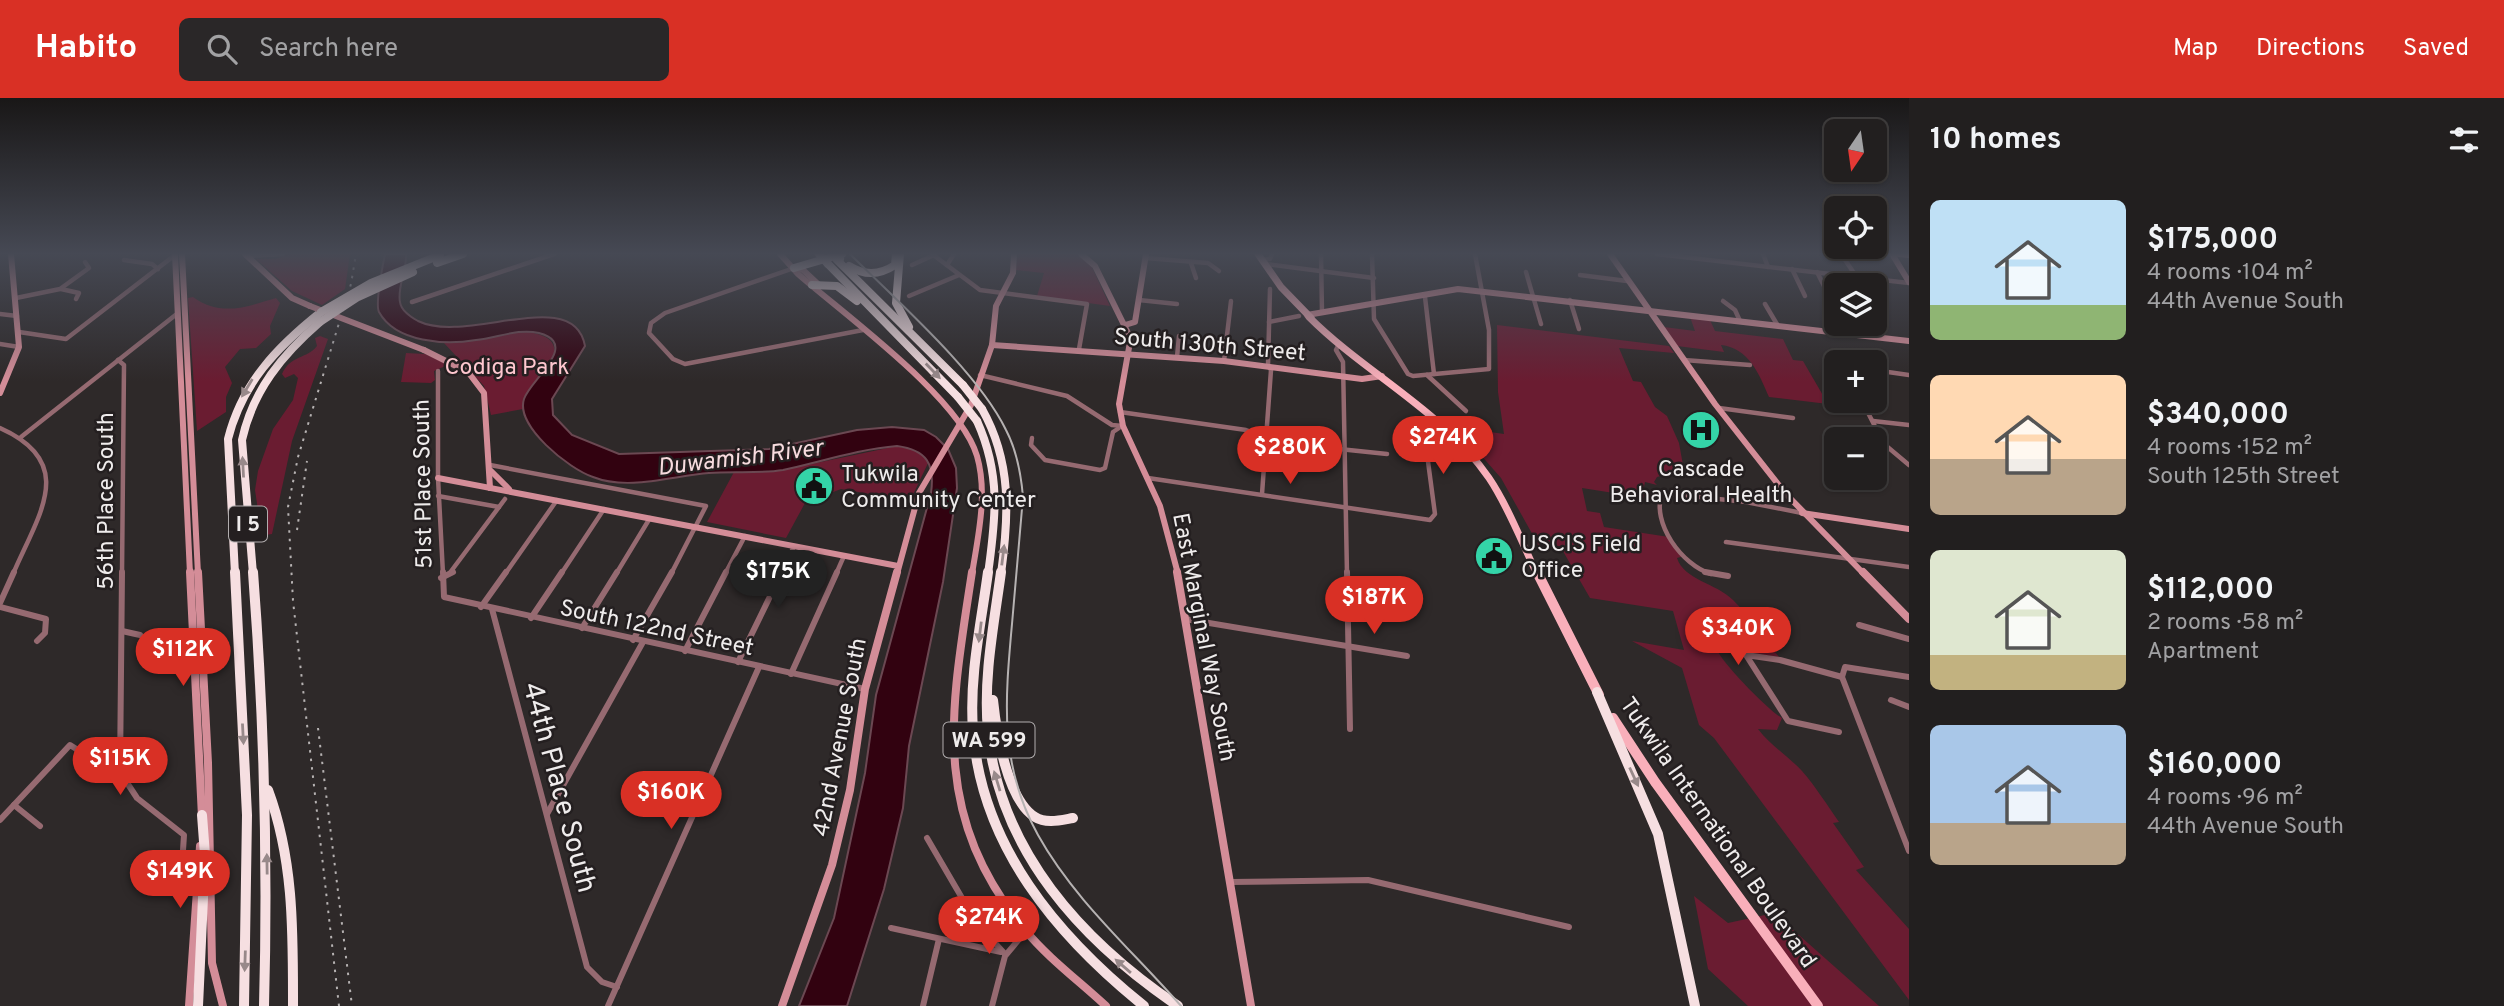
<!DOCTYPE html>
<meta charset="utf-8">
<style>
:root{--surface:#221f1f;--page:#2a2728;--text:#f1f3f6;--muted:#a2a2a4;--line:#3f3d3d;--accent:#d93025}
body{margin:0;font-family:Overpass,sans-serif;background:var(--page);color:var(--text);height:100vh;display:flex;flex-direction:column;font-size:26px;white-space:nowrap}
*{box-sizing:border-box;margin:0}
p{font-size:23px;color:var(--muted)}
.icon{flex:none;width:38px;height:38px;fill:none;stroke:currentColor;stroke-width:2;stroke-linecap:round;stroke-linejoin:round}
.map{position:relative;flex:1;overflow:hidden}
.sheet{display:flex;flex-direction:column;background:var(--surface);width:595px}
.sheet>*{flex:none}
.needle{width:46px;rotate:193deg}
.fabs{position:absolute;left:1824px;top:21px;display:grid;gap:14px}
.fabs a{display:grid;place-items:center;width:63px;height:63px;border-radius:10px;background:var(--surface);box-shadow:0 2px 5px #0004,0 0 0 2px var(--line);font-size:35px}
.price{position:absolute;translate:-50% -60px;padding:0 16px;border-radius:24px;background:var(--accent);color:#fff;font-size:23px;line-height:46px;filter:drop-shadow(0 2px 4px #0008)}
.price::after{content:'';position:absolute;left:50%;top:42px;width:21px;height:16px;margin-left:-10px;background:inherit;clip-path:polygon(0 0,100% 0,50% 100%)}
.price.active{background:#222;color:#fff}
ul{padding:0;list-style:none}
li{display:flex;align-items:center;gap:21px;height:175px;padding:0 21px}
li span{display:grid;place-items:center;flex:none;width:196px;height:140px;border-radius:10px;color:#555}
li>.icon{margin-inline-start:auto}
span .icon{width:84px;height:84px;fill:#fffc;stroke-width:1}
li b{font-size:30px}
h2{display:flex;justify-content:space-between;align-items:center;height:84px;padding:0 21px;font-size:30px}
header{display:flex;align-items:center;gap:42px;box-sizing:border-box;height:98px;padding:0 35px;background:var(--accent);color:#fff}
header strong{font-size:33px}
nav{display:flex;gap:38px;margin-inline-start:auto;font-size:24px}
.search{width:490px;height:63px;background:var(--page);display:flex;align-items:center;gap:18px;box-sizing:border-box;padding:0 24px;border-radius:10px;color:var(--muted);font-size:26px}
main{display:flex;flex:1;min-height:0}
.map>svg:first-child{display:block}
.green{fill:#6a1c31}
.water{fill:#320210;stroke:#6b4852;stroke-width:2}
.lines{fill:none;stroke-linecap:round;stroke-linejoin:round}
.street-far1{stroke:#966a71;stroke-width:4.5}
.street{stroke:#966a71;stroke-width:6}
.secondary-far1{stroke:#d48d98;stroke-width:6}
.secondary{stroke:#d48d98;stroke-width:8}
.primary-far1{stroke:#f9afba;stroke-width:7}
.primary{stroke:#f9afba;stroke-width:10}
.highway-far1{stroke:#f6dfe1;stroke-width:8}
.highway{stroke:#f6dfe1;stroke-width:10}
.tram{stroke:#b6b2b2;stroke-width:2}
.rail{stroke:#b6b2b2;stroke-width:2;stroke-dasharray:2.5 6;stroke-linecap:butt}
.secondary-bridge{stroke:#d48d98;stroke-width:6}
.highway-bridge{stroke:#f6dfe1;stroke-width:8}
.oneway{fill:#98898a}
.labels{text-anchor:middle;stroke-width:5;stroke-linejoin:round;paint-order:stroke}
.shield{fill:#241f20;stroke:#b2aeaf;stroke-width:2}
.shield-label{font-size:21px;font-weight:bold;fill:#efecec}
.street-label{font-size:23px;fill:#efecec;stroke:#241f20}
.park-label{font-size:23px;fill:#fec7cf;stroke:#241f20}
.poi-label{font-size:23px;fill:#efecec;stroke:#241f20;text-anchor:start}
.water-label{font-size:24px;font-style:italic;fill:#f7dbde;stroke:#241f20}
.near-street-label{font-size:28px;fill:#efecec;stroke:#241f20}
</style>
<header>
<strong>Habito</strong>
<div class="search"><svg class="icon" aria-label="search" viewBox="0 0 24 24"><circle cx="10" cy="10" r="6"/><path d="M15 15l6 6"/></svg>Search here</div>
<nav><a>Map</a><a>Directions</a><a>Saved</a></nav>
</header>
<main>
<div class="map">
<svg width="1909" height="908" viewBox="0 0 1909 908">
<rect width="100%" height="100%" fill="#2e2929"/>
<g class="green">
<path d="M 292,156 L 350,156 L 345,191 L 322,207 L 292,193 L 256,161 L 275,161 Z"/>
<path d="M 1018,156 L 1076,156 L 1090,165 L 1110,208 L 1037,198 L 1044,175 L 1016,172 Z"/>
<path d="M 193,199 C 221,219 245,209 276,200 L 280,205 L 270,228 L 271,236 L 256,250 L 240,251 L 225,269 L 232,285 L 226,299 L 226,314 L 197,333 L 188,200 Z"/>
<path d="M 1690,219 L 1710,222 L 1715,233 L 1783,241 L 1793,262 L 1803,263 L 1828,306 L 1769,299 C 1759,276 1749,250 1721,247 L 1724,254 L 1677,248 L 1664,229 L 1695,233 Z"/>
<path d="M 1497,227 L 1669,248 L 1674,255 L 1619,250 L 1633,283 L 1641,284 L 1655,309 L 1667,318 L 1679,345 L 1683,367 L 1672,375 L 1657,379 L 1654,384 L 1657,387 L 1645,384 L 1643,393 L 1659,398 L 1658,402 L 1582,390 L 1587,413 L 1600,415 L 1604,429 L 1669,439 L 1684,458 L 1677,460 C 1684,482 1716,485 1733,502 C 1750,519 1764,541 1779,559 L 1716,550 C 1721,564 1769,613 1782,620 L 1777,632 L 1758,631 C 1771,648 1788,658 1802,673 C 1816,689 1827,707 1839,724 L 1833,725 L 1864,769 L 1856,772 L 1909,831 L 1909,902 L 1714,640 L 1699,627 L 1682,570 L 1632,543 L 1684,552 L 1673,513 L 1590,500 L 1560,448 L 1539,448 L 1501,380 L 1456,329 L 1504,336 L 1498,294 Z"/>
<path d="M 523,233 C 583,241 542,274 523,303 L 523,311 L 491,317 L 484,288 L 444,245 Z"/>
<path d="M 320,238 L 328,241 L 292,343 L 272,436 L 265,437 L 261,432 L 255,392 L 258,373 L 273,331 L 293,302 L 298,280 L 294,276 L 285,280 L 282,276 C 290,257 307,261 317,248 L 315,240 Z"/>
<path d="M 406,255 L 425,256 L 450,266 L 434,273 L 435,282 L 431,285 L 401,284 Z"/>
<path d="M 897,348 L 923,355 L 929,363 L 910,403 L 841,391 L 805,405 L 786,440 L 707,424 L 734,374 L 783,372 Z"/>
<path d="M 1694,798 L 1728,825 L 1774,815 L 1879,908 L 1748,908 L 1708,871 Z"/>
</g>
<path class="water" d="M 385,156 L 406,156 C 407,172 397,189 400,204 C 401,213 411,219 418,223 C 467,247 574,186 585,248 L 552,301 L 553,317 L 572,337 L 619,356 L 769,351 L 857,332 L 892,329 L 924,332 L 936,339 L 948,351 L 956,370 L 957,390 L 943,484 L 909,648 L 903,710 L 884,791 L 847,908 L 799,908 L 834,820 L 865,675 L 876,597 L 931,395 C 935,366 927,352 897,348 C 859,351 820,364 783,372 C 759,376 733,373 709,375 C 672,378 628,393 593,379 C 569,371 515,328 524,301 C 530,282 581,246 539,235 C 518,230 497,240 476,242 C 446,247 396,245 379,214 C 375,206 383,166 385,156 Z"/>
<g class="lines">
<g class="street-far1">
<path d="M 932,156 L 980,192 L 1087,206 L 1079,251"/>
<path d="M 1321,156 L 1322,214"/>
<path d="M 1372,156 L 1374,221 L 1408,276 L 1413,278 L 1489,271 L 1489,232 L 1475,156"/>
<path d="M 1657,156 L 1909,185"/>
<path d="M 1763,156 L 1768,169"/>
<path d="M 1841,156 L 1862,187"/>
<path d="M 246,158 L 283,156"/>
<path d="M 1146,160 L 1208,165 L 1219,173"/>
<path d="M 124,162 L 152,166 L 158,171"/>
<path d="M 1261,162 L 1270,161 L 1272,156"/>
<path d="M 1191,165 L 1196,180"/>
<path d="M 1266,166 L 1374,180"/>
<path d="M 912,167 L 934,157"/>
<path d="M 947,167 L 954,156"/>
<path d="M 794,170 L 665,215 L 651,225 L 649,235 L 673,261 L 685,266 L 863,232"/>
<path d="M 1792,171 L 1805,198"/>
<path d="M 1526,174 L 1541,226"/>
<path d="M 1817,174 L 1826,192"/>
<path d="M 1580,177 L 1627,183"/>
<path d="M 61,191 L 79,195 L 76,201"/>
<path d="M 909,198 L 959,177"/>
<path d="M 1425,199 L 1434,276"/>
<path d="M 16,200 L 60,191 L 89,170 L 85,164"/>
<path d="M 1139,202 L 1177,206"/>
<path d="M 1570,202 L 1579,231"/>
<path d="M 1723,203 L 1735,212 L 1740,223"/>
<path d="M 412,204 L 554,156"/>
<path d="M 1765,206 L 1778,228"/>
<path d="M 0,216 L 17,218"/>
<path d="M 1269,224 L 1299,218"/>
<path d="M 19,234 L 66,241 L 175,157"/>
<path d="M 0,246 L 19,249"/>
<path d="M 1338,248 L 1336,252 L 1343,264 L 1347,476"/>
<path d="M 1177,259 L 1179,238"/>
<path d="M 118,262 L 124,267 L 122,476"/>
<path d="M 1684,262 L 1750,267"/>
<path d="M 1224,263 L 1231,203"/>
<path d="M 1874,272 L 1909,277"/>
<path d="M 438,273 L 438,380 L 443,476"/>
<path d="M 980,277 L 1067,298 L 1112,327 L 1123,328"/>
<path d="M 1427,277 L 1466,313"/>
<path d="M 1862,303 L 1884,346 L 1909,367"/>
<path d="M 1719,310 L 1793,320"/>
<path d="M 1120,314 L 1246,332 L 1282,345 L 1387,356"/>
<path d="M 1873,323 L 1909,327"/>
<path d="M 0,330 C 79,365 38,417 13,476"/>
<path d="M 21,339 L 178,215"/>
<path d="M 1032,340 L 1031,347 L 1045,362 L 1100,372 L 1105,370 L 1113,334 L 1119,330"/>
<path d="M 490,367 L 706,408 L 671,476"/>
<path d="M 1148,380 L 1430,422 L 1435,416 L 1423,326"/>
<path d="M 1262,396 L 1271,272 L 1268,267 L 1270,191"/>
<path d="M 438,398 L 499,409"/>
<path d="M 1726,444 L 1909,469"/>
<path d="M 449,476 L 505,401"/>
<path d="M 505,476 L 557,402"/>
<path d="M 561,476 L 604,411"/>
<path d="M 616,476 L 650,420"/>
<path d="M 725,476 L 745,438"/>
<path d="M 781,476 L 794,448"/>
<path d="M 836,476 L 844,458"/>
<path d="M 1711,476 C 1682,467 1651,425 1662,395 L 1746,404 L 1802,415"/>
</g>
<g class="street">
<path d="M 443,474 L 444,499 L 865,591"/>
<path d="M 1347,474 L 1350,631"/>
<path d="M 1705,474 L 1728,478"/>
<path d="M 441,480 L 453,474"/>
<path d="M 0,505 L 14,474"/>
<path d="M 0,509 L 46,521 L 45,535 L 37,543"/>
<path d="M 481,509 L 506,474"/>
<path d="M 492,511 L 587,869 L 602,884 L 617,889"/>
<path d="M 531,520 L 562,474"/>
<path d="M 1185,521 L 1407,558"/>
<path d="M 1859,527 L 1909,541"/>
<path d="M 582,530 L 617,474"/>
<path d="M 122,533 L 140,537"/>
<path d="M 633,542 L 672,474"/>
<path d="M 685,553 L 726,474"/>
<path d="M 738,564 L 782,474"/>
<path d="M 791,576 L 837,474"/>
<path d="M 1909,579 L 1845,569 L 1842,579 L 1909,753"/>
<path d="M 1891,602 L 1909,609"/>
<path d="M 1839,634 L 1788,623 L 1746,557 L 1780,562 L 1842,579"/>
<path d="M 120,674 L 122,474"/>
<path d="M 14,707 L 40,728"/>
<path d="M 547,716 L 643,544"/>
<path d="M 0,722 L 70,647 L 108,671 L 120,674 L 137,700 L 184,737 L 181,783"/>
<path d="M 927,740 L 976,824 L 1004,855"/>
<path d="M 1231,784 L 1368,782 L 1569,829"/>
<path d="M 891,830 L 1001,854"/>
<path d="M 608,908 L 759,569"/>
<path d="M 923,908 L 939,841"/>
<path d="M 992,908 L 1005,858 L 1026,833"/>
</g>
<g class="secondary-far1">
<path d="M 175,156 L 190,476"/>
<path d="M 182,156 L 198,476"/>
<path d="M 245,156 L 292,200 L 310,208"/>
<path d="M 780,156 L 798,176 C 846,218 960,300 977,358 C 988,396 978,438 972,476"/>
<path d="M 1081,156 L 1095,168 L 1128,235 L 1130,244 L 1119,306 L 1123,328 L 1160,408 L 1178,476"/>
<path d="M 1610,156 L 1715,306 L 1785,395 L 1864,476"/>
<path d="M 1892,156 L 1909,184"/>
<path d="M 1899,156 L 1909,157"/>
<path d="M 794,170 L 803,172 L 820,188"/>
<path d="M 1307,217 L 1458,191 L 1909,243"/>
<path d="M 1125,227 L 1135,224 L 1146,156"/>
<path d="M 992,247 L 1224,263 L 1362,281 L 1382,278"/>
<path d="M 424,252 L 468,274 L 484,295 L 490,390"/>
<path d="M 0,295 L 19,249 L 11,156"/>
<path d="M 491,373 L 509,391"/>
<path d="M 438,380 L 898,468"/>
<path d="M 1802,415 L 1909,431"/>
<path d="M 897,476 L 919,395 L 971,307 L 992,247 L 996,208 L 1013,175 L 1014,156"/>
</g>
<g class="secondary">
<path d="M 190,474 L 202,719"/>
<path d="M 198,474 L 208,665 L 212,865 L 223,908"/>
<path d="M 972,474 C 951,612 929,715 1025,832 C 1048,860 1079,883 1106,908"/>
<path d="M 1177,474 L 1251,908"/>
<path d="M 1863,474 L 1909,521"/>
<path d="M 189,908 L 200,748"/>
<path d="M 782,908 L 832,767 L 850,692 L 865,591 L 897,474"/>
</g>
<g class="primary-far1">
<path d="M 1258,156 L 1281,189 L 1311,220"/>
<path d="M 1309,219 C 1366,276 1442,312 1489,380 C 1508,408 1522,445 1537,476"/>
</g>
<g class="primary">
<path d="M 1537,474 L 1599,597"/>
<path d="M 1613,620 L 1655,684 L 1818,908"/>
</g>
<g class="highway-far1">
<path d="M 900,156 L 896,205 L 909,229"/>
<path d="M 837,162 L 963,287"/>
<path d="M 437,165 L 463,156"/>
<path d="M 828,166 L 958,299"/>
<path d="M 849,168 C 865,178 880,177 895,167 L 896,156"/>
<path d="M 794,170 L 842,156"/>
<path d="M 812,187 L 837,188 L 857,203"/>
<path d="M 982,311 C 1012,364 1009,417 1001,476"/>
<path d="M 977,323 C 1001,376 996,419 988,476"/>
<path d="M 235,476 L 228,341 C 242,285 277,249 321,214"/>
<path d="M 253,476 L 242,342 C 253,292 282,257 320,224"/>
</g>
<g class="highway">
<path d="M 235,474 L 247,717 L 244,908"/>
<path d="M 253,474 C 264,619 268,762 264,908"/>
<path d="M 988,474 C 981,526 969,579 973,632 C 981,748 1057,838 1144,908"/>
<path d="M 1001,474 C 994,526 983,580 988,633 C 999,753 1082,843 1178,908"/>
<path d="M 1597,594 L 1658,736 L 1695,908"/>
<path d="M 993,602 C 996,632 1007,702 1035,719 C 1046,726 1061,722 1073,720"/>
<path d="M 268,692 C 294,762 293,834 293,908"/>
<path d="M 198,908 L 205,757 L 202,717"/>
</g>
<path class="tram" d="M 850,156 C 897,203 978,274 1006,332 C 1017,353 1021,375 1023,399 C 1019,441 1016,484 1012,526 C 1005,603 999,667 1038,737 C 1074,802 1133,853 1181,908"/>
<g class="rail">
<path d="M 297,432 L 307,363"/>
<path d="M 318,630 L 352,908"/>
<path d="M 339,908 L 293,503 L 288,409 L 298,359 L 351,186 L 356,156"/>
</g>
<path class="secondary-bridge" d="M 310,208 L 424,252"/>
<g class="highway-bridge">
<path d="M 819,156 L 828,166"/>
<path d="M 834,156 L 840,161"/>
<path d="M 321,214 L 371,185 L 440,157"/>
<path d="M 320,224 L 358,199 L 413,174"/>
<path d="M 963,287 L 982,311"/>
<path d="M 958,299 L 977,323"/>
</g>
</g>
<defs><path id="oneway-solid" d="M-6-.8H1V-3.2L6.5 0L1 3.2V.8H-6Z" transform="scale(1.75)"/></defs>
<g class="oneway">
<use href="#oneway-solid" transform="translate(933 273) rotate(46)"/>
<use href="#oneway-solid" transform="translate(247 290) rotate(121)"/>
<use href="#oneway-solid" transform="translate(243 369) rotate(-93)"/>
<use href="#oneway-solid" transform="translate(1003 457) rotate(-83)"/>
<use href="#oneway-solid" transform="translate(980 534) rotate(97)"/>
<use href="#oneway-solid" transform="translate(243 636) rotate(87)"/>
<use href="#oneway-solid" transform="translate(1634 679) rotate(65)"/>
<use href="#oneway-solid" transform="translate(997 683) rotate(-107)"/>
<use href="#oneway-solid" transform="translate(267 766) rotate(-91)"/>
<use href="#oneway-solid" transform="translate(245 863) rotate(92)"/>
<use href="#oneway-solid" transform="translate(1123 868) rotate(-139)"/>
</g>
<linearGradient id="sky" x2="0" y2="1"><stop stop-color="#191717"/><stop offset="0.55" stop-color="#464954"/><stop offset="1" stop-color="#464954" stop-opacity="0"/></linearGradient>
<rect width="1909" height="283" fill="url(#sky)"/>
<defs>
<g id="hospital-disc" transform="scale(2.0125)"><circle r="9.5" fill="#34d4a8" stroke="#241f20"/><path d="M-5-5h3v3.5h4V-5h3V5h-3V1.5h-4V5h-3Z" fill="#111"/></g>
<g id="civic-disc" transform="scale(2.0125)"><circle r="9.5" fill="#34d4a8" stroke="#241f20"/><path d="M-.6-6.5H3V-4.5H.6V-3L4-1V1h2V6H-6V1h2V-1L-.6-3ZM-1.2 2.5V6h2.4V2.5Z" fill="#111"/></g>
</defs>
<g fill-rule="evenodd">
<use href="#hospital-disc" x="1701" y="332"/>
<use href="#civic-disc" x="814" y="388"/>
<use href="#civic-disc" x="1494" y="458"/>
</g>
<g class="labels">
<g class="shield">
<rect x="229" y="408.5" width="38" height="35" rx="5"/>
<rect x="943.5" y="624.5" width="91" height="35" rx="5"/>
</g>
<g class="shield-label">
<text x="248" y="433">I 5</text>
<text x="989" y="649">WA 599</text>
</g>
<g class="street-label">
<text transform="translate(1210 246) rotate(5)" y="8">South 130th Street</text>
<text transform="translate(422 386) rotate(-91)" y="8">51st Place South</text>
<text transform="translate(105 403) rotate(-90)" y="8">56th Place South</text>
<text transform="translate(657 529) rotate(12)" y="8">South 122nd Street</text>
<text transform="translate(1205 539) rotate(79)" y="8">East Marginal Way South</text>
<text transform="translate(839 639) rotate(-79)" y="8">42nd Avenue South</text>
<text transform="translate(1719 734) rotate(55)" y="8">Tukwila International Boulevard</text>
</g>
<g class="park-label">
<text x="507" y="276">Codiga Park</text>
</g>
<g class="poi-label">
<text x="1701" y="378" text-anchor="middle">Cascade<tspan x="1701" dy="26">Behavioral Health</tspan></text>
<text x="841" y="383">Tukwila<tspan x="841" dy="26">Community Center</tspan></text>
<text x="1521" y="453">USCIS Field<tspan x="1521" dy="26">Office</tspan></text>
</g>
<g class="water-label">
<text transform="translate(740 359) rotate(-7)" y="8">Duwamish River</text>
</g>
<g class="near-street-label">
<text transform="translate(561 689) rotate(75)" y="10">44th Place South</text>
</g>
</g>
</svg>
<div class="fabs">
<a><svg class="needle" viewBox="-14 -14 28 28"><path d="M0-13l5 13h-10z" fill="#e53935"/><path d="M0 13l5-13h-10z" fill="#a2a2a4"/></svg></a>
<a><svg class="icon" aria-label="locate" viewBox="0 0 24 24"><circle cx="12" cy="12" r="6"/><path d="M12 2v4M12 18v4M2 12h4M18 12h4"/></svg></a>
<a><svg class="icon" aria-label="layers" viewBox="0 0 24 24"><path d="M12 4l9 5-9 5-9-5zM3 14l9 5 9-5"/></svg></a>
<a>+</a>
<a>−</a>
</div>
<b class="price" style="left:1443px;top:378px">$274K</b>
<b class="price" style="left:1290px;top:388px">$280K</b>
<b class="price active" style="left:778px;top:512px">$175K</b>
<b class="price" style="left:1374px;top:538px">$187K</b>
<b class="price" style="left:1738px;top:569px">$340K</b>
<b class="price" style="left:183px;top:590px">$112K</b>
<b class="price" style="left:120px;top:699px">$115K</b>
<b class="price" style="left:671px;top:733px">$160K</b>
<b class="price" style="left:180px;top:812px">$149K</b>
<b class="price" style="left:989px;top:858px">$274K</b>
</div>
<section class="sheet">
<h2>10 homes<svg class="icon" aria-label="filters" viewBox="0 0 24 24"><path d="M4 7h16M4 17h16"/><circle cx="9" cy="7" r="2"/><circle cx="15" cy="17" r="2"/></svg></h2>
<ul>
<li><span style="background:linear-gradient(#bfe0f5 75%,#8fb573 0)"><svg class="icon" aria-label="home" viewBox="0 0 24 24"><path d="M3 11l9-7 9 7M6 9v11h12V9"/></svg></span><div><b>$175,000</b><p>4 rooms · 104 m²</p><p>44th Avenue South</p></div></li>
<li><span style="background:linear-gradient(#ffd9b3 60%,#b9a48a 0)"><svg class="icon" aria-label="home" viewBox="0 0 24 24"><path d="M3 11l9-7 9 7M6 9v11h12V9"/></svg></span><div><b>$340,000</b><p>4 rooms · 152 m²</p><p>South 125th Street</p></div></li>
<li><span style="background:linear-gradient(#dfe7d0 75%,#c2b280 0)"><svg class="icon" aria-label="home" viewBox="0 0 24 24"><path d="M3 11l9-7 9 7M6 9v11h12V9"/></svg></span><div><b>$112,000</b><p>2 rooms · 58 m²</p><p>Apartment</p></div></li>
<li><span style="background:linear-gradient(#a9c7e8 70%,#b9a48a 0)"><svg class="icon" aria-label="home" viewBox="0 0 24 24"><path d="M3 11l9-7 9 7M6 9v11h12V9"/></svg></span><div><b>$160,000</b><p>4 rooms · 96 m²</p><p>44th Avenue South</p></div></li>
</ul>
</section>
</main>
